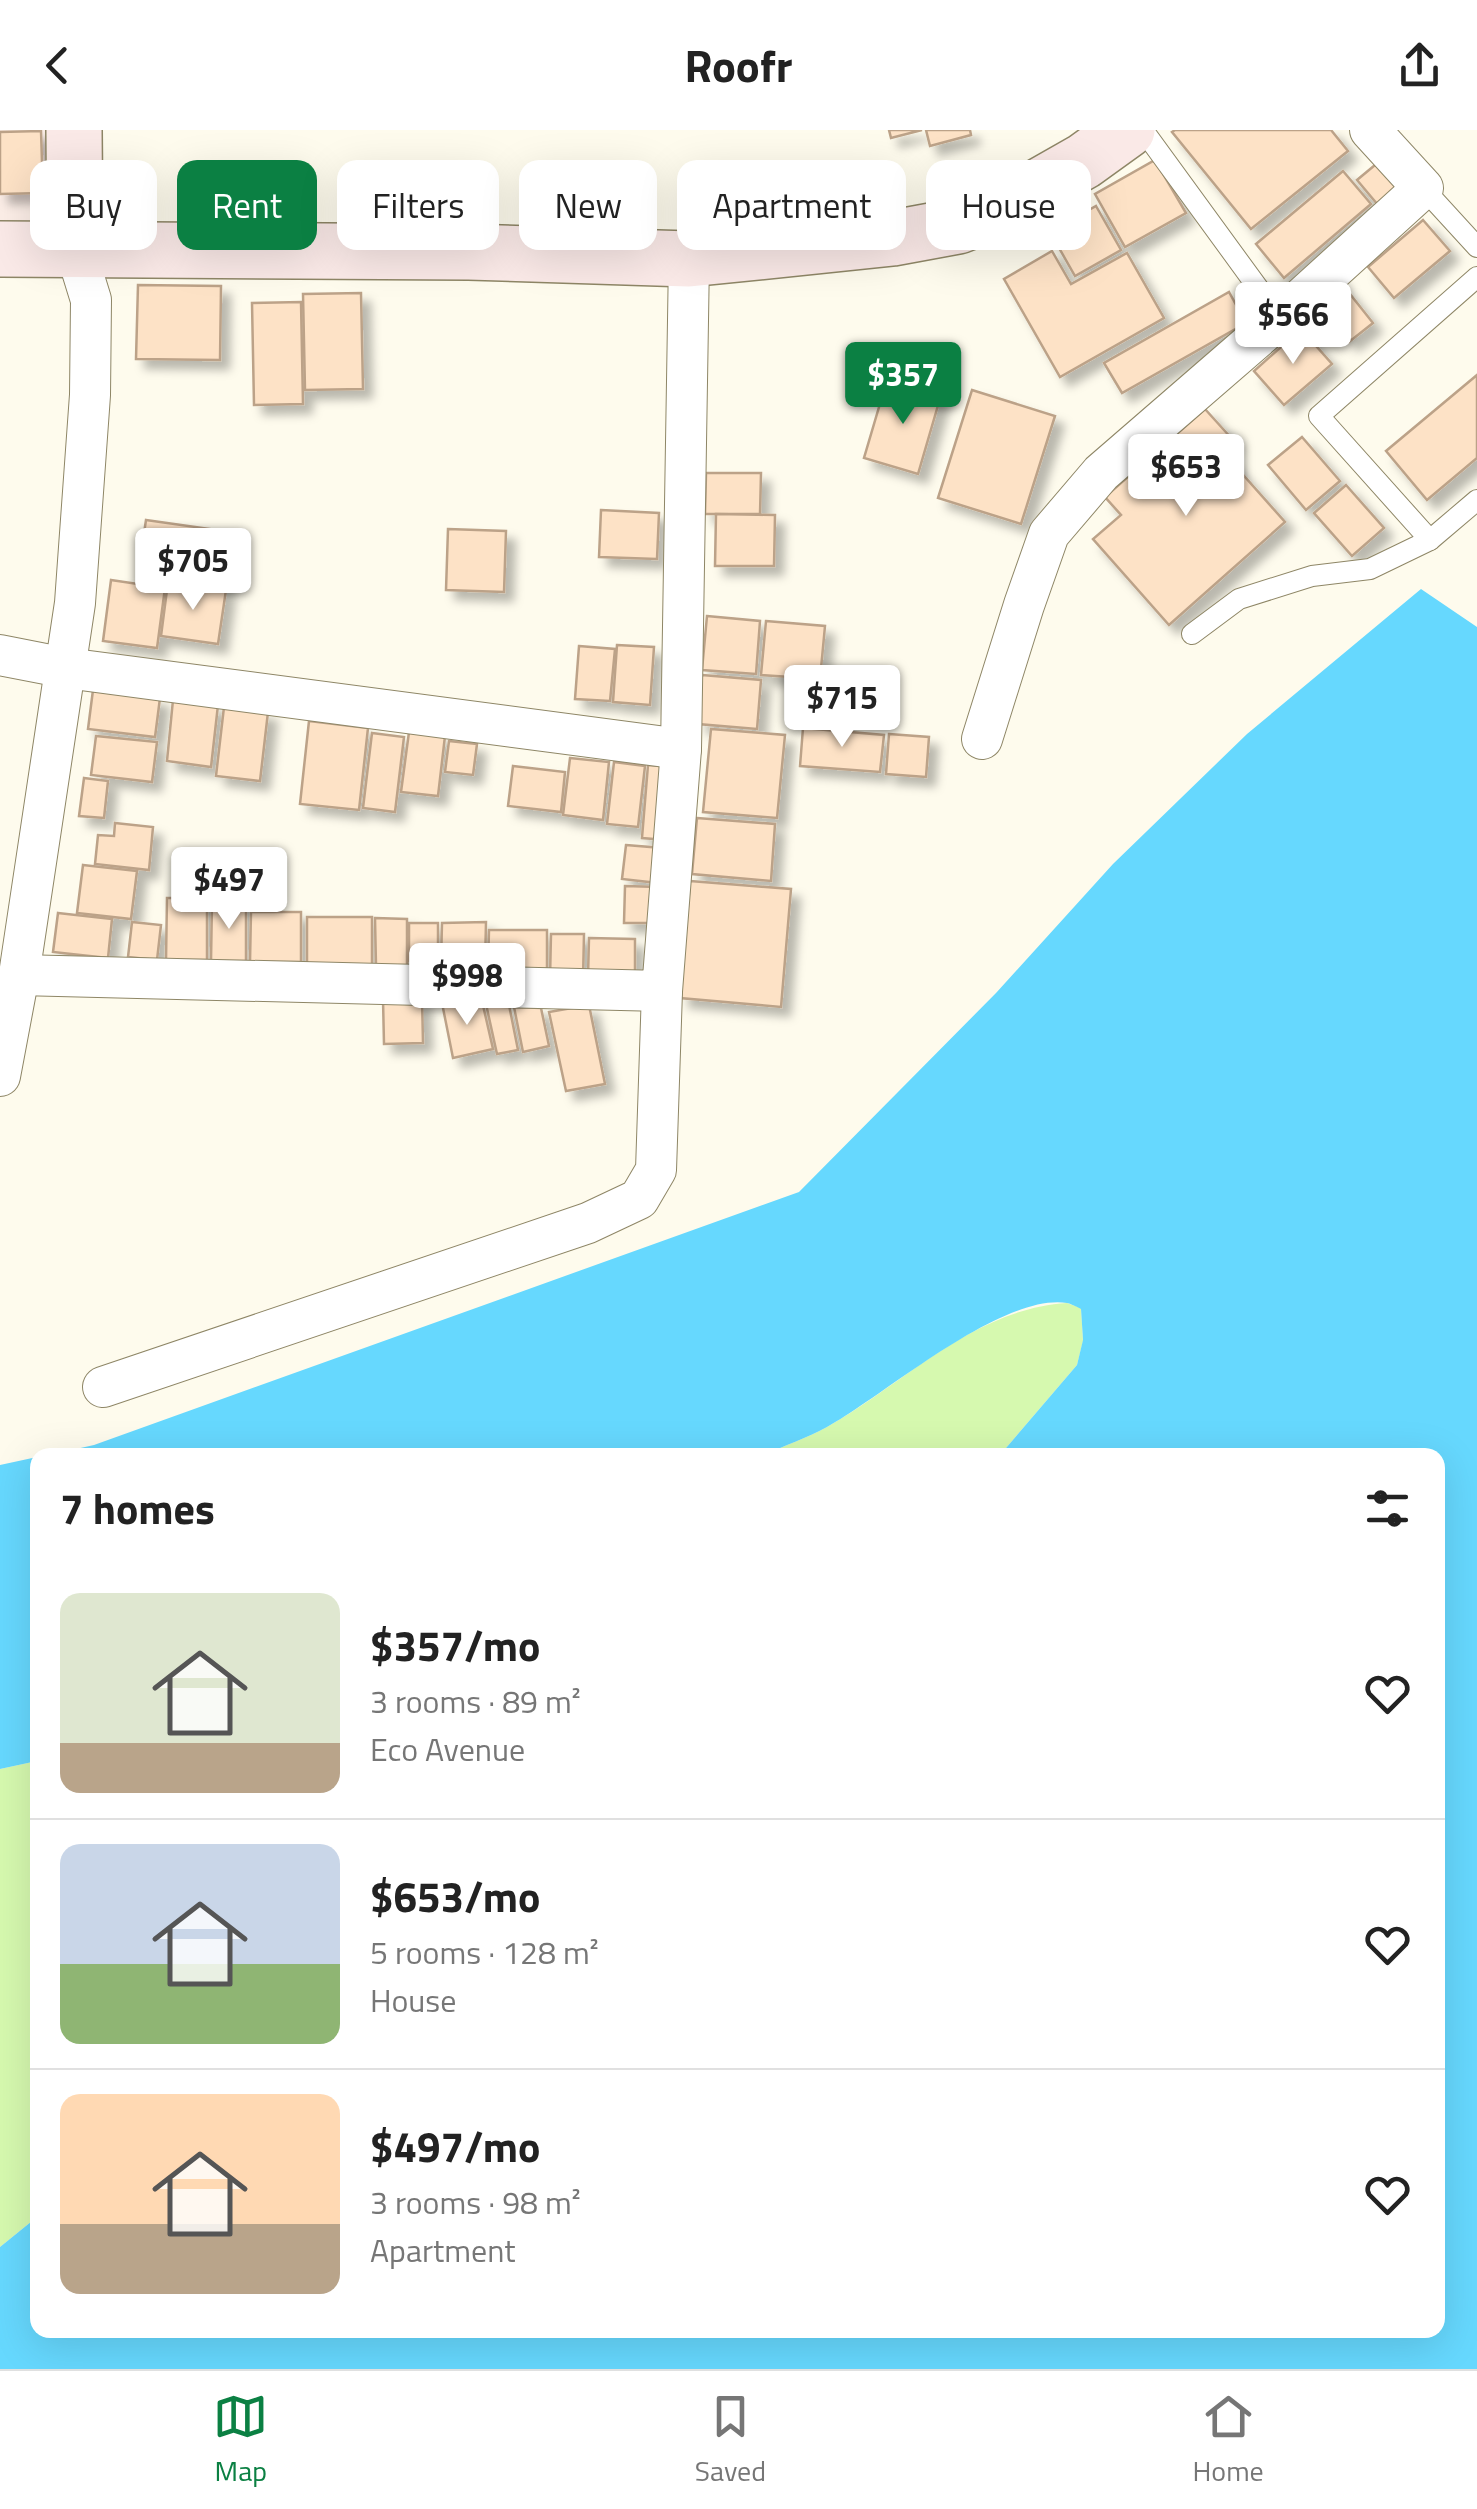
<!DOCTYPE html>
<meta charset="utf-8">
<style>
:root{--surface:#fff;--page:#f6f6f6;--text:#222;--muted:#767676;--line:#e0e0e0;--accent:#0b8043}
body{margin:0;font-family:"Titillium Web",sans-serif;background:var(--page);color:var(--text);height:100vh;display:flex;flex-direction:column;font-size:38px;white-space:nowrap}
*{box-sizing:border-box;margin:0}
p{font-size:32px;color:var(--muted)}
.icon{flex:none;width:55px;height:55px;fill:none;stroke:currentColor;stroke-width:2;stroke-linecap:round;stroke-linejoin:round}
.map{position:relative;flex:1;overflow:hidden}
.details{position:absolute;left:30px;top:1318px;width:1415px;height:890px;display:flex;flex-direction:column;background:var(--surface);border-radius:20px;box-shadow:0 10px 40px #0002}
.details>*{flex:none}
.top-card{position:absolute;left:30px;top:30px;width:1418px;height:90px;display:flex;gap:20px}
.price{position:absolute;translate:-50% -85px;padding:0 22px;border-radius:10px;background:#fff;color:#222;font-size:32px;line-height:65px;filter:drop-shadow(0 2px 5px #0008)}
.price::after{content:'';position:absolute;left:50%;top:60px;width:30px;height:22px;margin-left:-15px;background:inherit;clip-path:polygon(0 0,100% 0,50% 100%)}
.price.on{background:var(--accent);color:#fff}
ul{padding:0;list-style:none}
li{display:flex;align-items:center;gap:30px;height:250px;padding:0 30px}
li+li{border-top:2px solid var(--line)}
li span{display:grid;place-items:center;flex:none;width:280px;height:200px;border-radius:20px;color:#555}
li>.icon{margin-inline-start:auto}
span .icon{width:120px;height:120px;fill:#fffc;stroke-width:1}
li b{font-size:42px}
h2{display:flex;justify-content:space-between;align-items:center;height:120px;padding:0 30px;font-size:42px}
.pill{padding:0 35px;border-radius:20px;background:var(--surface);box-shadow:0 10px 40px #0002;font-size:35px;line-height:90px}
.pill.on{background:var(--accent);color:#fff}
header{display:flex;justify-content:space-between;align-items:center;height:130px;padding:0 30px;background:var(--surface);font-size:45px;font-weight:700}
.tabs{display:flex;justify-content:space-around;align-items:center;height:140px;border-top:2px solid var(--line);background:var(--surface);font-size:28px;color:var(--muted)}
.tabs a{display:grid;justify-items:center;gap:5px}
.tabs .on{color:var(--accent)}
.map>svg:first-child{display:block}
.commercial{fill:#fceee7}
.green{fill:#d6f9af}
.water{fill:#66d8fe}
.building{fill:#fde2c6;stroke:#bca288;stroke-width:2.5;filter:url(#shadow)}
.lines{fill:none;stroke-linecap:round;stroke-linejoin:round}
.lane-casing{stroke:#8e8666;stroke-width:22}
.street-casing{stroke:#8e8666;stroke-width:42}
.secondary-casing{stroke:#8e8666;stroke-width:58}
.lane{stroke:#fff;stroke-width:20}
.street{stroke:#fff;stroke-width:40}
.secondary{stroke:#fae9e7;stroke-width:55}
</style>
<header><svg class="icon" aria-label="back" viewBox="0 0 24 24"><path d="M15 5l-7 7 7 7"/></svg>Roofr<svg class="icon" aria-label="share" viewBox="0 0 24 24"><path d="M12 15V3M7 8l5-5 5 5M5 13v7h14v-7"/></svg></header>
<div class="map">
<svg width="1477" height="2239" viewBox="0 0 1477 2239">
<defs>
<filter id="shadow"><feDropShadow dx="9" dy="9" stdDeviation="5" flood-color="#0004"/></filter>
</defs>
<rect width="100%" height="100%" fill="#fefbed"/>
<path class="commercial" d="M 0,0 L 50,0 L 49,98 L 0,98 Z"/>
<g class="green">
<path d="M 1067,1173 L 1081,1178 L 1083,1211 L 1077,1235 L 1000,1325 L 763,1325 C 784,1316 807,1308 827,1297 C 905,1253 973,1179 1067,1173 Z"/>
<path d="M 37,1631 L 37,2087 L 0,2117 L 0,1639 Z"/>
</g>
<g class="water">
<path d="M 1421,459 L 1477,497 L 1477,2239 L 0,2239 L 0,2117 L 37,2087 L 38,2200 L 1438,2200 L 1438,1325 L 1000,1325 L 1077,1235 L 1083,1210 L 1081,1179 C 1080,1178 1069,1173 1067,1173 C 1001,1163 885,1265 827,1297 C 807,1308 784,1316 763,1325 L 49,1325 L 94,1315 L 799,1062 L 996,863 L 1113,734 L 1247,604 Z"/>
<path d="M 37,1327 L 37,1631 L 0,1639 L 0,1335 Z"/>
</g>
<g class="building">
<path d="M 889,0 L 922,0 L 891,8 Z"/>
<path d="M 926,0 L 970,0 L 971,5 L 930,16 Z"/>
<path d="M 1175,0 L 1331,0 L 1348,21 L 1251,99 L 1172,2 Z"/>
<path d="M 41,1 L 43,63 L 0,64 L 0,2 Z"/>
<path d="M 1155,30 L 1186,83 L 1125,117 L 1095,64 Z"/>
<path d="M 1381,30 L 1402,55 L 1378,75 L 1357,50 Z"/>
<path d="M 1343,41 L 1371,74 L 1284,148 L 1256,114 Z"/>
<path d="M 1096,76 L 1121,120 L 1075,146 L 1050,102 Z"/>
<path d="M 1423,90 L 1450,121 L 1394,168 L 1368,137 Z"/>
<path d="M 1052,121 L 1071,154 L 1127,123 L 1164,188 L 1060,247 L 1004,149 Z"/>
<path d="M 138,155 L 221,156 L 220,230 L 136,229 Z"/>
<path d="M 1346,159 L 1373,193 L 1349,212 L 1322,178 Z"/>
<path d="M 1229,162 L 1246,193 L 1122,263 L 1104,233 Z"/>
<path d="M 361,163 L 363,259 L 305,260 L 303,164 Z"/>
<path d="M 301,172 L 303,274 L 254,275 L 252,173 Z"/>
<path d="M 1301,199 L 1332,234 L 1284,275 L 1254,241 Z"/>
<path d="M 1477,245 L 1477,328 L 1427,370 L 1386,321 Z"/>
<path d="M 887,250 L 941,265 L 918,344 L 864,328 Z"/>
<path d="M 972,260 L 1055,286 L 1021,394 L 938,368 Z"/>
<path d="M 1205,279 L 1233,310 L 1221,320 L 1285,392 L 1169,495 L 1093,409 L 1121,385 L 1105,367 Z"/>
<path d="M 1302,307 L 1340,351 L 1306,380 L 1268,335 Z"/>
<path d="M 706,343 L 761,343 L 760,384 L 705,384 Z"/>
<path d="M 1346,355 L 1384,398 L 1352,426 L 1314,383 Z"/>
<path d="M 601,380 L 659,383 L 657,429 L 599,427 Z"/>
<path d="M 716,384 L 775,385 L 774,436 L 715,436 Z"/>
<path d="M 146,390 L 231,402 L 224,455 L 138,443 Z"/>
<path d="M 448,399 L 506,401 L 504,462 L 446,460 Z"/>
<path d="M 111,450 L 165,458 L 157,518 L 103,511 Z"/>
<path d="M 168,452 L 226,460 L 218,514 L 161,506 Z"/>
<path d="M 707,486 L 760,491 L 756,544 L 702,540 Z"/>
<path d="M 766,491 L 825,496 L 820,549 L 761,545 Z"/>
<path d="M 617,515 L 654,517 L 650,575 L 613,572 Z"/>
<path d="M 579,516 L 615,519 L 610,571 L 575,569 Z"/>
<path d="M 702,545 L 761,550 L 757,599 L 698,594 Z"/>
<path d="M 93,560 L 160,568 L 155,607 L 88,599 Z"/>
<path d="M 173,570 L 218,575 L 211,637 L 167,631 Z"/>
<path d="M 224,577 L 268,582 L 260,651 L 216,646 Z"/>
<path d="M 309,591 L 368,598 L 359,680 L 300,674 Z"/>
<path d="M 803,598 L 884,605 L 880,642 L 800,636 Z"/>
<path d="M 711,599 L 785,605 L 777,688 L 703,682 Z"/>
<path d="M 409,602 L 445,606 L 438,666 L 401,662 Z"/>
<path d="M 372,603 L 404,607 L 395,682 L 363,678 Z"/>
<path d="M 889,604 L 929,607 L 926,647 L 886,644 Z"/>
<path d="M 96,606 L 157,612 L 152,652 L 91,645 Z"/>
<path d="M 449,611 L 477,614 L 473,645 L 445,642 Z"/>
<path d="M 570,628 L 609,632 L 603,690 L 563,685 Z"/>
<path d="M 614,632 L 645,636 L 638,697 L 607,694 Z"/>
<path d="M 648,635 L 673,637 L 666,710 L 642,708 Z"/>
<path d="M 513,636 L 565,642 L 561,682 L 508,676 Z"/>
<path d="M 84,648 L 108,651 L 104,688 L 79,686 Z"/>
<path d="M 697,688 L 775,694 L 771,751 L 692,744 Z"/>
<path d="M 115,693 L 153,697 L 149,740 L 95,734 L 98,705 L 114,706 Z"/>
<path d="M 626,715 L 662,718 L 658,753 L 622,749 Z"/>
<path d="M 83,735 L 137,741 L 131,789 L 77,783 Z"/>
<path d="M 690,751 L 791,759 L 781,877 L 680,868 Z"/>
<path d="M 625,756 L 658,757 L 657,793 L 624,793 Z"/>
<path d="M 167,768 L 207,768 L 207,830 L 166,830 Z"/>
<path d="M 212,772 L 246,772 L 246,831 L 211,831 Z"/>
<path d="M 251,782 L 301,782 L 301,832 L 250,832 Z"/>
<path d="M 58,783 L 112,789 L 108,828 L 53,822 Z"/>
<rect x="307" y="787" width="65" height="50"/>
<path d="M 375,788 L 407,789 L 407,836 L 376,836 Z"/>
<path d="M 132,792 L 161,795 L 157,830 L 128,827 Z"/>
<path d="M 486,792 L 485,835 L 441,834 L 442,793 Z"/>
<path d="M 409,793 L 438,793 L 438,832 L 409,831 Z"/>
<path d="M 489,800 L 547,800 L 547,839 L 488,838 Z"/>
<path d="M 551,804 L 584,804 L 583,849 L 550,849 Z"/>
<path d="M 589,808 L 635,809 L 635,848 L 588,847 Z"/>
<path d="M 422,868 L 423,913 L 384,914 L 383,869 Z"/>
<path d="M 482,871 L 493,919 L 453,928 L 442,873 Z"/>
<path d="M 486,874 L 509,875 L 518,920 L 497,924 Z"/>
<path d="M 589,875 L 605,954 L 566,961 L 549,882 Z"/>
<path d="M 514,877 L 541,878 L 549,916 L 523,922 Z"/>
</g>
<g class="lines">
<g class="lane-casing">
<g id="lane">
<path d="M 1143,0 L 1280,188"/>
<path d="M 1423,58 L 1477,117"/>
<path d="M 1430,410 L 1319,286 L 1477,147"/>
<path d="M 1192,504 L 1239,469 L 1312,446 L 1370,439 L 1430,410 L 1477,370"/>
</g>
</g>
<g class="street-casing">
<g id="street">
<path d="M 0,525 L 66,538 L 681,619"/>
<path d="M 982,609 L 1024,475 L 1049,404 L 1101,343 L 1280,188 L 1423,58 L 1370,0"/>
<path d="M 19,845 L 662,861 L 681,619 L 689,129"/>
<path d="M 0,946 L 19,845 L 75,473 L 90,265 L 91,170 L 75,118"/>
<path d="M 103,1257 L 588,1093 L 639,1069 L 656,1040 L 662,861"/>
</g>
</g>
<g class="secondary-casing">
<g id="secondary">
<path d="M 74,0 L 75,118"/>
<path d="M 0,119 L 469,122 L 689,129 L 893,108 L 958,96 L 994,82 L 1084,31 L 1127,0"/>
</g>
</g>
<use href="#lane" class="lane"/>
<use href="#street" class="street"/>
<use href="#secondary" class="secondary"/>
</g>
</svg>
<b class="price" style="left:1293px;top:237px">$566</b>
<b class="price on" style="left:903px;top:297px">$357</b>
<b class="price" style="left:1186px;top:389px">$653</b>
<b class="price" style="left:193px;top:483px">$705</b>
<b class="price" style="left:842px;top:620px">$715</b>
<b class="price" style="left:229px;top:802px">$497</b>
<b class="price" style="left:467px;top:898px">$998</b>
<div class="top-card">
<a class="pill">Buy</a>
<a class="pill on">Rent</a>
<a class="pill">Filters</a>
<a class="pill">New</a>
<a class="pill">Apartment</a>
<a class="pill">House</a>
</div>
<section class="details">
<h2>7 homes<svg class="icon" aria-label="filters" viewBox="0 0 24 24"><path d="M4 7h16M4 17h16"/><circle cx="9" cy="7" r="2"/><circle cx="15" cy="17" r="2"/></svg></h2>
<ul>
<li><span style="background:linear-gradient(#dfe7d0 75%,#b9a48a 0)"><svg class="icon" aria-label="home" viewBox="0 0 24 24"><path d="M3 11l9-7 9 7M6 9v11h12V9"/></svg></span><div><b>$357/mo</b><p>3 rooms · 89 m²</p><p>Eco Avenue</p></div><svg class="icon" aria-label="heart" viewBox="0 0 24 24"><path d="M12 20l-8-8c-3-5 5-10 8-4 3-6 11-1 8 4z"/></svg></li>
<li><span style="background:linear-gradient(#c9d6e8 60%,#8fb573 0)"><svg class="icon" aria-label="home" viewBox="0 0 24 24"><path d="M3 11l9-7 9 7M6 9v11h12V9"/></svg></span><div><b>$653/mo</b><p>5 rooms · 128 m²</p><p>House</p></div><svg class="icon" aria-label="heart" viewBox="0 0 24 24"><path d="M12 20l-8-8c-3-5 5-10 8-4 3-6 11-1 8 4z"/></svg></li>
<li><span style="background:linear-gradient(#ffd9b3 65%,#b9a48a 0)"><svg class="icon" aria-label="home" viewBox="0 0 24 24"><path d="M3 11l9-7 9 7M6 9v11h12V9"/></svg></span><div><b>$497/mo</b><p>3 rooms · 98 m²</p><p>Apartment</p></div><svg class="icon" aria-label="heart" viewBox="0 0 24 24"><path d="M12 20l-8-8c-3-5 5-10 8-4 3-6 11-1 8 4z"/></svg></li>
</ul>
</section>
</div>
<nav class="tabs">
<a class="on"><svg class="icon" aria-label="map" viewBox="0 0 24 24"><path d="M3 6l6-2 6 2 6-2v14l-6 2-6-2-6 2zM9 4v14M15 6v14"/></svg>Map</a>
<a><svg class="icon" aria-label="saved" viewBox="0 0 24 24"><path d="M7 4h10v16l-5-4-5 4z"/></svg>Saved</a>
<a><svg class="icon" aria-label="home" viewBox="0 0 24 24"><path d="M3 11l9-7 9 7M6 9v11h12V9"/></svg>Home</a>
</nav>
